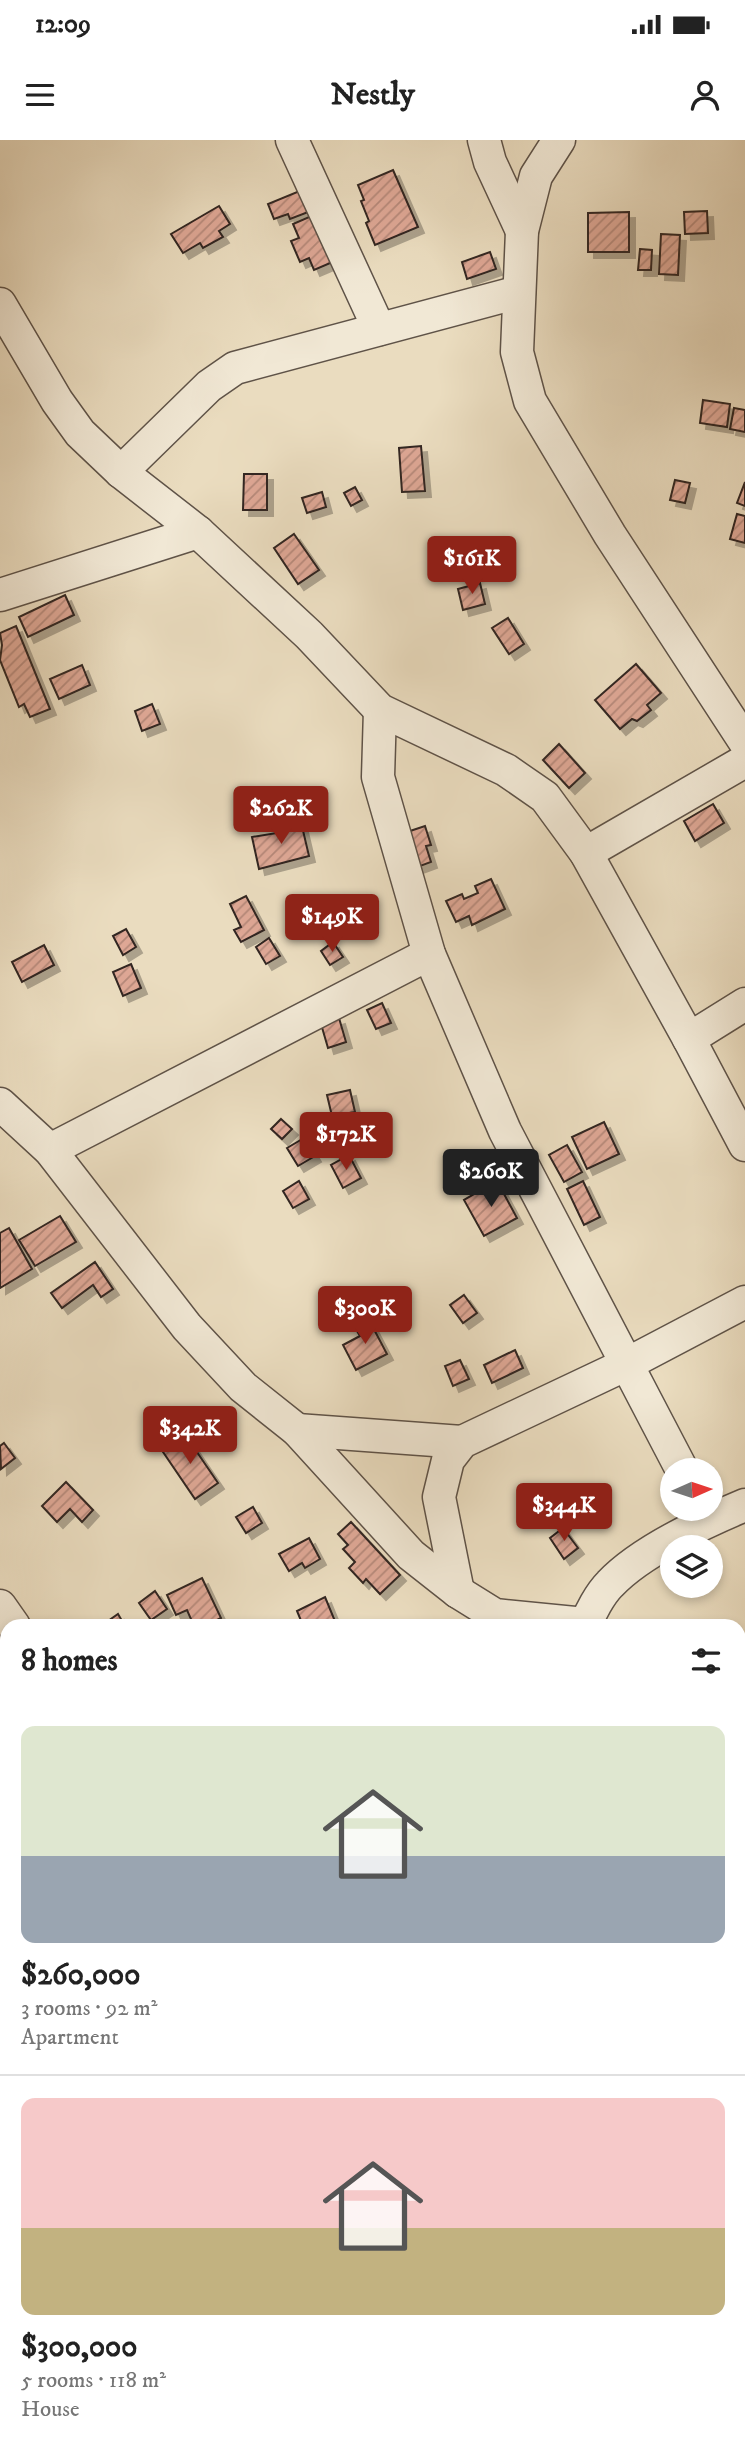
<!DOCTYPE html>
<meta charset="utf-8">
<style>
:root{--surface:#fff;--page:#f6f6f6;--text:#222;--muted:#767676;--line:#e0e0e0;--accent:#8f2418}
body{margin:0;font-family:"IM FELL DW Pica",serif;background:var(--page);color:var(--text);height:100vh;display:flex;flex-direction:column;font-size:26px;white-space:nowrap}
*{box-sizing:border-box;margin:0}
p{font-size:23px;color:var(--muted)}
.icon{flex:none;width:38px;height:38px;fill:none;stroke:currentColor;stroke-width:2;stroke-linecap:round;stroke-linejoin:round}
.map{position:relative;flex:1;overflow:hidden}
.drawer{position:absolute;left:0px;top:1479px;width:746px;height:842px;display:flex;flex-direction:column;background:var(--surface);border-radius:21px 21px 0 0;box-shadow:0 4px 10px #0003}
.drawer>*{flex:none}
.needle{width:46px;rotate:87deg}
.tools{position:absolute;left:660px;top:1318px;display:grid;gap:14px}
.tools a{display:grid;place-items:center;width:63px;height:63px;border-radius:50%;background:var(--surface);box-shadow:0 4px 10px #0003;font-size:35px}
.price{position:absolute;translate:-50% -60px;padding:0 16px;border-radius:7px;background:var(--accent);color:#fff;font-size:23px;line-height:46px;filter:drop-shadow(0 2px 4px #0008)}
.price::after{content:'';position:absolute;left:50%;top:42px;width:21px;height:16px;margin-left:-10px;background:inherit;clip-path:polygon(0 0,100% 0,50% 100%)}
.price.on{background:#222;color:#fff}
ul{padding:0;list-style:none}
li{display:grid;align-content:center;gap:14px;height:371px;padding:0 21px}
li+li{border-top:2px solid var(--line)}
li span{display:grid;place-items:center;height:217px;border-radius:14px;color:#555}
li>.icon{margin-inline-start:auto}
span .icon{width:126px;height:126px;fill:#fffc;stroke-width:1}
li b{font-size:30px}
h2{display:flex;justify-content:space-between;align-items:center;height:84px;padding:0 21px;font-size:30px}
.status{display:flex;justify-content:space-between;align-items:center;height:49px;padding:0 35px;background:var(--surface);direction:ltr}
.status svg{height:19px;fill:currentColor}
header{display:flex;justify-content:space-between;align-items:center;height:91px;padding:0 21px;background:var(--surface);font-size:32px;font-weight:800}
.map>svg:first-child{display:block}
.building{fill:url(#building-hatch);stroke:#312520;stroke-width:2;filter:url(#shadow)}
.lines{fill:none;stroke-linecap:round;stroke-linejoin:round}
.street-casing{stroke:#5f5348;stroke-width:35}
.street{stroke:#f1e8d5;stroke-width:32}
</style>
<div class="status"><b>12:09</b><svg viewBox="0 0 49 12"><path d="M0 12V9h3v3zM5 12V6h3v6zM10 12V3h3v9zM15 12V0h3v12zM26 1h20v11H26zM47 4h2v5h-2z"/></svg></div>
<header><svg class="icon" aria-label="menu" viewBox="0 0 24 24"><path d="M4 6h16M4 12h16M4 18h16"/></svg>Nestly<svg class="icon" aria-label="person" viewBox="0 0 24 24"><circle cx="12" cy="8" r="4"/><path d="M4 21q1-7 8-7t8 7"/></svg></header>
<div class="map">
<svg width="745" height="2320" viewBox="0 0 745 2320">
<defs>
<pattern id="building-hatch" width="6" height="6" patternUnits="userSpaceOnUse" patternTransform="scale(1.75)"><rect width="6" height="6" fill="#dea795"/><path d="M-1 1l2-2M0 6l6-6M5 7l2-2" fill="none" stroke="#b58879"/></pattern>
<filter id="shadow"><feDropShadow dx="6" dy="6" stdDeviation="0" flood-color="#0004"/></filter>
</defs>
<rect width="100%" height="100%" fill="#eadcbf"/>
<filter id="stains"><feTurbulence type="fractalNoise" baseFrequency=".00286" numOctaves="4"/><feColorMatrix values="0 0 0 0 .2 0 0 0 0 .09 0 0 0 0 .02 0 0 0 .5 -.17"/></filter>
<radialGradient id="worn" r=".72"><stop offset=".6" stop-color="#630" stop-opacity="0"/><stop offset="1" stop-color="#630" stop-opacity=".3"/></radialGradient>
<g class="building">
<path d="M 393,30 L 418,87 L 375,105 L 366,83 L 369,81 L 361,61 L 364,60 L 358,45 Z"/>
<path d="M 302,50 L 311,71 L 290,79 L 288,74 L 274,79 L 268,64 Z"/>
<path d="M 219,66 L 230,84 L 219,91 L 223,97 L 203,108 L 200,103 L 183,113 L 171,94 Z"/>
<path d="M 707,71 L 708,93 L 685,94 L 684,72 Z"/>
<path d="M 629,72 L 629,112 L 588,112 L 588,73 Z"/>
<path d="M 316,74 L 335,121 L 314,130 L 309,118 L 300,122 L 291,101 L 299,98 L 293,84 Z"/>
<path d="M 661,94 L 680,95 L 678,135 L 659,134 Z"/>
<path d="M 640,109 L 652,110 L 651,130 L 638,130 Z"/>
<path d="M 490,112 L 496,129 L 467,139 L 462,122 Z"/>
<path d="M 703,260 L 730,264 L 727,287 L 700,283 Z"/>
<path d="M 734,268 L 745,270 L 745,292 L 730,289 Z"/>
<path d="M 421,306 L 425,351 L 402,352 L 399,308 Z"/>
<path d="M 244,334 L 267,334 L 267,370 L 243,370 Z"/>
<path d="M 675,340 L 690,343 L 685,363 L 670,360 Z"/>
<path d="M 745,342 L 745,366 L 737,363 Z"/>
<path d="M 355,347 L 362,360 L 351,366 L 344,353 Z"/>
<path d="M 322,352 L 326,367 L 307,373 L 302,358 Z"/>
<path d="M 737,374 L 745,376 L 745,403 L 730,399 Z"/>
<path d="M 294,394 L 319,430 L 298,444 L 274,408 Z"/>
<path d="M 480,443 L 485,464 L 463,470 L 458,449 Z"/>
<path d="M 65,455 L 74,475 L 28,497 L 19,477 Z"/>
<path d="M 508,478 L 524,504 L 509,514 L 492,488 Z"/>
<path d="M 16,486 L 50,569 L 30,577 L 24,564 L 19,567 L 0,520 L 2,505 L 0,493 Z"/>
<path d="M 636,524 L 661,553 L 647,565 L 651,570 L 637,581 L 632,579 L 620,589 L 595,560 Z"/>
<path d="M 82,525 L 90,545 L 59,559 L 50,539 Z"/>
<path d="M 152,564 L 160,584 L 142,591 L 135,571 Z"/>
<path d="M 559,604 L 585,633 L 569,648 L 543,620 Z"/>
<path d="M 713,664 L 724,683 L 695,701 L 684,681 Z"/>
<path d="M 301,682 L 309,716 L 259,729 L 252,697 L 283,692 L 281,686 Z"/>
<path d="M 425,686 L 431,705 L 426,706 L 431,722 L 412,729 L 407,692 Z"/>
<path d="M 491,739 L 505,769 L 472,785 L 469,776 L 456,782 L 446,761 L 462,754 L 464,759 L 478,753 L 475,746 Z"/>
<path d="M 246,756 L 264,790 L 241,802 L 234,790 L 241,787 L 230,764 Z"/>
<path d="M 126,789 L 136,807 L 123,815 L 113,796 Z"/>
<path d="M 269,798 L 280,816 L 266,824 L 256,807 Z"/>
<path d="M 333,802 L 343,817 L 330,825 L 321,811 Z"/>
<path d="M 44,805 L 54,825 L 22,842 L 12,822 Z"/>
<path d="M 131,824 L 141,848 L 123,856 L 113,832 Z"/>
<path d="M 382,863 L 391,883 L 376,889 L 367,870 Z"/>
<path d="M 339,878 L 346,902 L 328,908 L 321,884 Z"/>
<path d="M 350,950 L 355,972 L 332,976 L 327,955 Z"/>
<path d="M 281,979 L 292,989 L 282,999 L 271,989 Z"/>
<path d="M 604,982 L 619,1014 L 587,1029 L 572,997 Z"/>
<path d="M 304,998 L 315,1016 L 298,1026 L 287,1008 Z"/>
<path d="M 567,1005 L 582,1032 L 564,1042 L 549,1015 Z"/>
<path d="M 349,1015 L 361,1038 L 343,1048 L 331,1025 Z"/>
<path d="M 299,1041 L 309,1059 L 293,1068 L 283,1051 Z"/>
<path d="M 497,1041 L 517,1078 L 484,1096 L 464,1060 Z"/>
<path d="M 583,1041 L 600,1077 L 584,1085 L 567,1049 Z"/>
<path d="M 60,1076 L 76,1102 L 35,1126 L 19,1100 Z"/>
<path d="M 9,1088 L 32,1129 L 0,1148 L 0,1093 Z"/>
<path d="M 95,1122 L 113,1149 L 101,1157 L 93,1145 L 62,1168 L 51,1153 Z"/>
<path d="M 464,1155 L 477,1173 L 463,1183 L 450,1165 Z"/>
<path d="M 368,1178 L 387,1214 L 356,1230 L 343,1205 L 360,1196 L 354,1186 Z"/>
<path d="M 515,1210 L 523,1228 L 492,1243 L 484,1225 Z"/>
<path d="M 460,1220 L 469,1239 L 453,1246 L 445,1226 Z"/>
<path d="M 184,1293 L 218,1343 L 195,1359 L 161,1309 Z"/>
<path d="M 4,1303 L 15,1318 L 1,1329 L 0,1306 Z"/>
<path d="M 66,1342 L 93,1370 L 82,1382 L 70,1369 L 57,1382 L 42,1366 Z"/>
<path d="M 253,1367 L 262,1383 L 246,1393 L 236,1377 Z"/>
<path d="M 351,1382 L 400,1435 L 380,1454 L 366,1439 L 363,1443 L 349,1428 L 355,1422 L 343,1409 L 348,1405 L 338,1394 Z"/>
<path d="M 563,1388 L 578,1408 L 564,1419 L 550,1398 Z"/>
<path d="M 309,1398 L 320,1419 L 305,1428 L 302,1423 L 289,1431 L 279,1414 Z"/>
<path d="M 202,1438 L 221,1478 L 205,1486 L 194,1486 L 187,1470 L 176,1475 L 167,1455 Z"/>
<path d="M 155,1451 L 167,1469 L 151,1480 L 139,1463 Z"/>
<path d="M 325,1457 L 337,1486 L 296,1486 L 302,1483 L 297,1471 Z"/>
<path d="M 118,1474 L 125,1486 L 101,1486 Z"/>
<path d="M 738,1491 L 745,1503 L 745,1542 L 740,1544 L 738,1541 Z"/>
<path d="M 745,1564 L 745,1587 L 738,1590 L 738,1567 Z"/>
<path d="M 7,1582 L 7,1613 L 0,1616 L 0,1586 Z"/>
<path d="M 738,1612 L 745,1623 L 745,1650 L 741,1653 L 738,1648 Z"/>
<path d="M 3,1907 L 7,1914 L 7,1926 L 0,1930 L 0,1909 Z"/>
<path d="M 745,2012 L 745,2037 L 738,2021 L 738,2015 Z"/>
<path d="M 234,2314 L 235,2320 L 218,2320 L 218,2317 Z"/>
<path d="M 612,2314 L 633,2314 L 636,2320 L 616,2320 Z"/>
</g>
<g class="lines">
<g class="street-casing">
<g id="street">
<path d="M 292,0 L 379,189"/>
<path d="M 484,0 L 490,22 L 522,91"/>
<path d="M 559,0 L 536,36 L 522,91 L 517,212 L 530,261 L 610,395 L 745,602"/>
<path d="M 0,164 L 57,261 L 80,293 L 121,332 L 198,392 L 309,495 L 380,570 L 506,630 L 545,657 L 586,713 L 689,899 L 745,1005"/>
<path d="M 121,332 L 209,246 L 235,228 L 519,152"/>
<path d="M 0,455 L 198,392"/>
<path d="M 380,570 L 378,637 L 429,814 L 505,991 L 682,1330"/>
<path d="M 586,713 L 745,621"/>
<path d="M 689,899 L 745,864"/>
<path d="M 0,964 L 50,1010 L 187,1187 L 243,1247 L 297,1290 L 411,1415 L 458,1452 L 495,1475 L 585,1484"/>
<path d="M 50,1010 L 429,814"/>
<path d="M 297,1290 L 462,1302"/>
<path d="M 458,1452 L 439,1357 L 448,1320 L 462,1302 L 627,1224 L 745,1162"/>
<path d="M 0,1466 L 14,1486"/>
<path d="M 585,1486 C 590,1473 600,1454 610,1444 C 640,1412 704,1382 745,1365"/>
<path d="M 738,1739 L 745,1737"/>
<path d="M 0,1781 L 7,1776"/>
<path d="M 0,1814 L 7,1826"/>
<path d="M 0,2004 L 7,2000"/>
<path d="M 738,2096 L 745,2109"/>
<path d="M 457,2314 L 458,2320"/>
</g>
</g>
<use href="#street" class="street"/>
</g>
<rect width="100%" height="100%" filter="url(#stains)"/>
<rect width="100%" height="100%" fill="url(#worn)"/>
</svg>
<div class="tools">
<a><svg class="needle" viewBox="-14 -14 28 28"><path d="M0-13l5 13h-10z" fill="#e53935"/><path d="M0 13l5-13h-10z" fill="#767676"/></svg></a>
<a><svg class="icon" aria-label="layers" viewBox="0 0 24 24"><path d="M12 4l9 5-9 5-9-5zM3 14l9 5 9-5"/></svg></a>
</div>
<b class="price" style="left:472px;top:456px">$161K</b>
<b class="price" style="left:281px;top:706px">$262K</b>
<b class="price" style="left:332px;top:814px">$149K</b>
<b class="price" style="left:346px;top:1032px">$172K</b>
<b class="price on" style="left:491px;top:1069px">$260K</b>
<b class="price" style="left:365px;top:1206px">$300K</b>
<b class="price" style="left:190px;top:1326px">$342K</b>
<b class="price" style="left:564px;top:1403px">$344K</b>
<section class="drawer">
<h2>8 homes<svg class="icon" aria-label="filters" viewBox="0 0 24 24"><path d="M4 7h16M4 17h16"/><circle cx="9" cy="7" r="2"/><circle cx="15" cy="17" r="2"/></svg></h2>
<ul>
<li><span style="background:linear-gradient(#dfe7d0 60%,#9aa5b1 0)"><svg class="icon" aria-label="home" viewBox="0 0 24 24"><path d="M3 11l9-7 9 7M6 9v11h12V9"/></svg></span><div><b>$260,000</b><p>3 rooms · 92 m²</p><p>Apartment</p></div></li>
<li><span style="background:linear-gradient(#f6c9c9 60%,#c2b280 0)"><svg class="icon" aria-label="home" viewBox="0 0 24 24"><path d="M3 11l9-7 9 7M6 9v11h12V9"/></svg></span><div><b>$300,000</b><p>5 rooms · 118 m²</p><p>House</p></div></li>
</ul>
</section>
</div>
